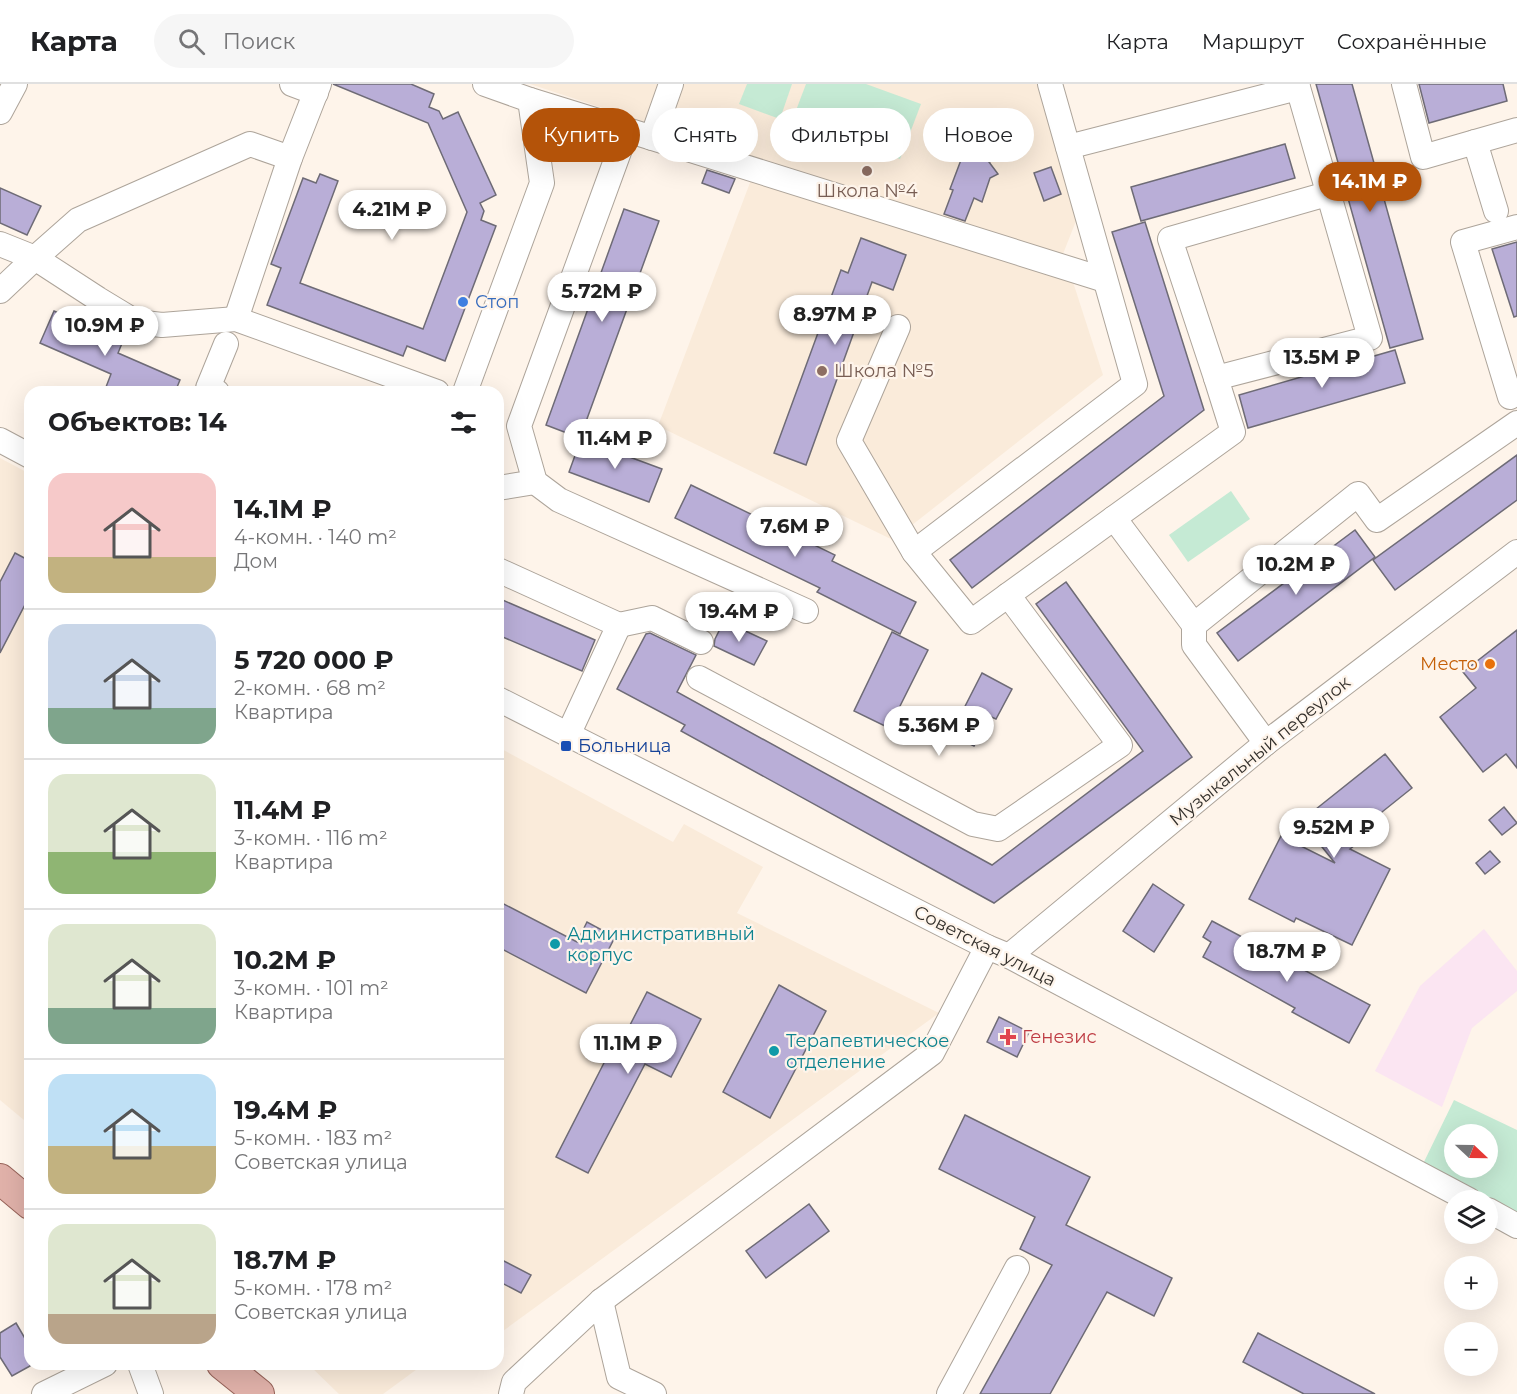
<!DOCTYPE html>
<html lang="ru">
<meta charset="utf-8">
<style>
:root{--surface:#fff;--page:#f6f6f6;--text:#202124;--muted:#757577;--line:#e0e0e0;--accent:#b45309}
body{margin:0;font-family:Montserrat,sans-serif;background:var(--page);color:var(--text);height:100vh;display:flex;flex-direction:column;font-size:22px;white-space:nowrap}
*{box-sizing:border-box;margin:0}
p{font-size:20px;color:var(--muted)}
.icon{flex:none;width:33px;height:33px;fill:none;stroke:currentColor;stroke-width:2;stroke-linecap:round;stroke-linejoin:round}
.map{position:relative;flex:1;overflow:hidden}
.panel{position:absolute;left:24px;top:302px;width:480px;height:984px;display:flex;flex-direction:column;background:var(--surface);border-radius:18px;box-shadow:0 6px 24px #0002}
.panel>*{flex:none}
.guide{position:absolute;left:522px;top:24px;width:570px;height:54px;display:flex;gap:12px}
.needle{width:39px;rotate:112deg}
.buttons{position:absolute;left:1444px;top:1040px;display:grid;gap:12px}
.buttons a{display:grid;place-items:center;width:54px;height:54px;border-radius:50%;background:var(--surface);box-shadow:0 6px 24px #0002;font-size:30px}
.price{position:absolute;translate:-50% -51px;padding:0 14px;border-radius:21px;background:#fff;color:#222;font-size:20px;line-height:39px;filter:drop-shadow(0 2px 3px #0008)}
.price::after{content:'';position:absolute;left:50%;top:36px;width:18px;height:14px;margin-left:-9px;background:inherit;clip-path:polygon(0 0,100% 0,50% 100%)}
.price.selected{background:var(--accent);color:#fff}
ul{padding:0;list-style:none}
li{display:flex;align-items:center;gap:18px;height:150px;padding:0 24px}
li+li{border-top:2px solid var(--line)}
li span{display:grid;place-items:center;flex:none;width:168px;height:120px;border-radius:18px;color:#555}
li>.icon{margin-inline-start:auto}
span .icon{width:72px;height:72px;fill:#fffc;stroke-width:1}
li b{font-size:26px}
h2{display:flex;justify-content:space-between;align-items:center;height:72px;padding:0 24px;font-size:26px}
.chip{padding:0 21px;border-radius:27px;background:var(--surface);box-shadow:0 6px 24px #0002;font-size:21px;line-height:54px}
.chip.selected{background:var(--accent);color:#fff}
header{display:flex;align-items:center;gap:36px;box-sizing:border-box;height:84px;padding:0 30px;background:var(--surface);border-bottom:2px solid var(--line)}
header strong{font-size:28px}
nav{display:flex;gap:33px;margin-inline-start:auto;font-size:21px}
.search{width:420px;height:54px;background:var(--page);display:flex;align-items:center;gap:15px;box-sizing:border-box;padding:0 21px;border-radius:33px;color:var(--muted);font-size:22px}
.map>svg:first-child{display:block}
.commercial{fill:#fbe5f2}
.built{fill:#faebda}
.green{fill:#c5ead4;fill-rule:evenodd}
.building{fill:#b9aed7;stroke:#6e6b76;stroke-width:1.5}
.lines{fill:none;stroke-linecap:round;stroke-linejoin:round}
.minor-casing{stroke:#ada49a;stroke-width:26}
.major-casing{stroke:#966258;stroke-width:32}
.minor{stroke:#fff;stroke-width:24}
.major{stroke:#e0b1a9;stroke-width:30}
.education-dot{fill:#8d6e63;stroke:#fef4ea;stroke-width:2}
.shop-dot{fill:#3f7fe0;stroke:#fef4ea;stroke-width:2}
.food-dot{fill:#e8710a;stroke:#fef4ea;stroke-width:2}
.transit-dot{fill:#1a4fb4;stroke:#fef4ea;stroke-width:2}
.culture-dot{fill:#0f9aa8;stroke:#fef4ea;stroke-width:2}
.health-dot{fill:#e0444e;stroke:#fef4ea;stroke-width:2}
.labels{text-anchor:middle;stroke-width:4.5;stroke-linejoin:round;paint-order:stroke}
.education-label{font-size:18px;fill:#785e54;stroke:#fef4ea}
.shop-label{font-size:18px;fill:#366cbe;stroke:#fef4ea;text-anchor:start}
.food-label{font-size:18px;fill:#c56008;stroke:#fef4ea;text-anchor:end}
.transit-label{font-size:18px;fill:#164399;stroke:#fef4ea;text-anchor:start}
.street-label{font-size:18px;fill:#33302c;stroke:#fef4ea}
.culture-label{font-size:18px;fill:#0d838f;stroke:#fef4ea;text-anchor:start}
.health-label{font-size:18px;fill:#be3a42;stroke:#fef4ea;text-anchor:start}
</style>
<header>
<strong>Карта</strong>
<div class="search"><svg class="icon" aria-label="search" viewBox="0 0 24 24"><circle cx="10" cy="10" r="6"/><path d="M15 15l6 6"/></svg>Поиск</div>
<nav><a>Карта</a><a>Маршрут</a><a>Сохранённые</a></nav>
</header>
<div class="map">
<svg width="1517" height="1310" viewBox="0 0 1517 1310">
<rect width="100%" height="100%" fill="#fef4ea"/>
<path class="commercial" d="M 1484,845 L 1517,887 L 1517,907 L 1472,944 L 1442,1023 L 1375,987 L 1420,902 Z"/>
<g class="built">
<path d="M 530,0 L 1037,0 L 1076,137 L 1061,175 Z"/>
<path d="M 751,96 L 1073,198 L 1103,291 L 893,456 L 658,342 Z"/>
<path d="M 0,374 L 30,390 L 30,1041 L 0,1016 Z"/>
<path d="M 498,663 L 673,758 L 684,740 L 763,783 L 737,829 L 939,929 L 503,1247 L 498,1242 Z"/>
<path d="M 308,1280 L 424,1280 L 383,1310 L 339,1310 Z"/>
</g>
<g class="green">
<path d="M 747,0 L 792,0 L 780,35 L 739,20 Z"/>
<path d="M 806,0 L 866,0 L 921,20 L 900,75 L 792,37 Z"/>
<path d="M 1231,407 L 1250,435 L 1188,478 L 1169,451 Z"/>
<path d="M 1454,1016 L 1517,1046 L 1517,1129 L 1422,1082 ZM 1455,1050 L 1488,1050 L 1488,1083 L 1455,1083 Z"/>
</g>
<g class="building">
<path d="M 333,0 L 411,0 L 434,10 L 429,23 L 439,27 L 443,35 L 458,28 L 496,111 L 480,119 L 484,127 L 481,136 L 496,142 L 445,277 L 407,262 L 403,272 L 267,221 L 281,184 L 271,180 L 303,94 L 316,99 L 320,90 L 338,97 L 300,199 L 423,245 L 467,128 L 428,39 Z"/>
<path d="M 1316,0 L 1352,0 L 1423,255 L 1390,264 Z"/>
<path d="M 1419,0 L 1503,0 L 1507,17 L 1429,39 Z"/>
<path d="M 978,31 L 1008,41 L 1002,59 L 1006,64 L 999,67 L 1002,73 L 989,78 L 998,90 L 990,94 L 982,118 L 974,114 L 965,137 L 944,130 L 953,106 L 950,105 Z"/>
<path d="M 1285,60 L 1295,94 L 1141,137 L 1131,103 Z"/>
<path d="M 1051,83 L 1061,110 L 1044,117 L 1034,89 Z"/>
<path d="M 707,86 L 735,95 L 729,109 L 702,99 Z"/>
<path d="M 0,104 L 41,122 L 27,151 L 0,139 Z"/>
<path d="M 624,125 L 659,137 L 580,354 L 546,341 Z"/>
<path d="M 1145,138 L 1204,326 L 972,504 L 950,476 L 1164,312 L 1112,148 Z"/>
<path d="M 861,154 L 906,171 L 893,206 L 872,198 L 806,381 L 774,369 L 841,186 L 848,189 Z"/>
<path d="M 1517,158 L 1517,232 L 1514,233 L 1492,165 Z"/>
<path d="M 54,227 L 123,257 L 118,269 L 180,296 L 175,308 L 117,308 L 106,303 L 111,290 L 40,259 Z"/>
<path d="M 1395,266 L 1405,299 L 1248,344 L 1239,311 Z"/>
<path d="M 581,355 L 662,385 L 649,418 L 569,388 Z"/>
<path d="M 1517,371 L 1517,416 L 1395,506 L 1373,476 Z"/>
<path d="M 691,401 L 835,471 L 832,477 L 916,518 L 900,550 L 817,508 L 820,504 L 675,434 Z"/>
<path d="M 1355,446 L 1375,473 L 1238,577 L 1217,549 Z"/>
<path d="M 15,469 L 30,477 L 30,511 L 0,569 L 0,498 Z"/>
<path d="M 1066,498 L 1192,673 L 994,819 L 681,647 L 685,641 L 617,605 L 646,550 L 650,549 L 696,571 L 677,608 L 992,781 L 1143,667 L 1036,520 Z"/>
<path d="M 498,514 L 595,556 L 582,587 L 498,551 Z"/>
<path d="M 724,537 L 767,557 L 754,581 L 714,562 L 715,555 Z"/>
<path d="M 1517,546 L 1517,684 L 1506,670 L 1483,688 L 1440,633 L 1476,604 L 1463,588 Z"/>
<path d="M 892,548 L 928,566 L 889,644 L 854,627 Z"/>
<path d="M 982,589 L 1012,605 L 996,635 L 989,632 L 974,662 L 949,650 L 956,635 L 958,636 Z"/>
<path d="M 1385,670 L 1412,704 L 1367,740 L 1373,747 L 1350,765 L 1390,785 L 1352,861 L 1296,834 L 1294,838 L 1249,815 L 1281,752 L 1335,779 L 1301,737 Z"/>
<path d="M 1504,723 L 1517,739 L 1502,751 L 1489,736 Z"/>
<path d="M 1490,767 L 1500,778 L 1485,790 L 1476,779 Z"/>
<path d="M 1153,800 L 1184,821 L 1154,868 L 1123,847 Z"/>
<path d="M 498,817 L 577,858 L 587,838 L 615,853 L 586,909 L 498,863 Z"/>
<path d="M 1212,837 L 1370,921 L 1349,959 L 1292,928 L 1295,924 L 1203,873 L 1211,858 L 1203,853 Z"/>
<path d="M 779,901 L 826,927 L 770,1034 L 723,1008 Z"/>
<path d="M 647,908 L 701,935 L 671,993 L 645,980 L 588,1089 L 556,1073 L 607,973 L 612,976 Z"/>
<path d="M 999,933 L 1029,948 L 1017,973 L 987,958 Z"/>
<path d="M 965,1031 L 1090,1093 L 1066,1141 L 1172,1194 L 1154,1232 L 1107,1208 L 1050,1310 L 980,1310 L 1052,1181 L 1020,1165 L 1035,1133 L 939,1085 Z"/>
<path d="M 809,1120 L 829,1147 L 766,1194 L 746,1167 Z"/>
<path d="M 498,1174 L 531,1191 L 521,1209 L 498,1197 Z"/>
<path d="M 16,1239 L 30,1263 L 30,1282 L 12,1292 L 0,1273 L 0,1249 Z"/>
<path d="M 1258,1249 L 1375,1310 L 1304,1310 L 1243,1278 Z"/>
</g>
<g class="lines">
<g class="minor-casing">
<g id="minor">
<path d="M 292,0 L 316,9"/>
<path d="M 1404,0 L 1423,73 L 1475,58"/>
<path d="M 530,16 L 627,46 L 519,342 L 535,398 L 559,416 L 806,527"/>
<path d="M 0,28 L 15,0"/>
<path d="M 627,46 L 1105,196"/>
<path d="M 652,54 L 671,0"/>
<path d="M 1068,63 L 1298,4"/>
<path d="M 1496,127 L 1475,58 L 1517,46"/>
<path d="M 0,160 L 35,174 L 78,136 L 250,60 L 290,74"/>
<path d="M 0,207 L 35,174 L 98,215 L 136,238 L 162,241 L 236,235 L 437,308"/>
<path d="M 236,235 L 290,74 L 319,0"/>
<path d="M 898,243 L 849,357 L 914,468 L 971,538 L 1114,434 L 1194,541 L 1194,561 L 1266,659"/>
<path d="M 1216,294 L 1170,155 L 1327,110"/>
<path d="M 217,308 L 208,304 L 226,260"/>
<path d="M 465,308 L 542,99 L 530,16 L 485,0"/>
<path d="M 1510,313 L 1463,158 L 1517,143"/>
<path d="M 0,356 L 30,372"/>
<path d="M 498,404 L 535,398"/>
<path d="M 1114,434 L 1233,348 L 1216,294 L 1370,254 L 1297,0"/>
<path d="M 914,468 L 1135,300 L 1050,0"/>
<path d="M 498,486 L 619,541 L 568,651"/>
<path d="M 619,541 L 652,534 L 701,558"/>
<path d="M 1194,541 L 1358,410 L 1377,436 L 1517,339"/>
<path d="M 699,594 L 973,740 L 998,745 L 1120,661 L 1008,511"/>
<path d="M 498,615 L 987,863 L 1009,872 L 1469,1116"/>
<path d="M 1009,872 L 1266,659 L 1517,468"/>
<path d="M 1488,1126 L 1517,1142"/>
<path d="M 601,1217 L 619,1293 L 654,1310"/>
<path d="M 140,1280 L 151,1310"/>
<path d="M 44,1310 L 105,1280"/>
<path d="M 511,1310 L 514,1298 L 601,1217 L 932,969 L 987,863"/>
<path d="M 949,1310 L 1017,1184"/>
</g>
</g>
<g class="major-casing">
<g id="major">
<path d="M 0,1095 L 30,1120"/>
<path d="M 222,1280 L 259,1310"/>
</g>
</g>
<use href="#minor" class="minor"/>
<use href="#major" class="major"/>
</g>
<g class="education-dot">
<circle cx="867" cy="87" r="6"/>
<circle cx="822" cy="287" r="6"/>
</g>
<circle class="shop-dot" cx="463" cy="218" r="6"/>
<circle class="food-dot" cx="1490" cy="580" r="6"/>
<rect class="transit-dot" x="560" y="656" width="12" height="12" rx="3"/>
<g class="culture-dot">
<circle cx="555" cy="860" r="6"/>
<circle cx="774" cy="967" r="6"/>
</g>
<path class="health-dot" d="M1005 944h6v6h6v6h-6v6h-6v-6h-6v-6h6z"/>
<g class="labels">
<g class="education-label">
<text x="867" y="113">Школа №4</text>
<text x="834" y="293" text-anchor="start">Школа №5</text>
</g>
<g class="shop-label">
<text x="475" y="224">Стоп</text>
</g>
<g class="food-label">
<text x="1478" y="586">Место</text>
</g>
<g class="transit-label">
<text x="578" y="668">Больница</text>
</g>
<g class="street-label">
<text transform="translate(1260 667) rotate(-39)" y="6">Музыкальный переулок</text>
<text transform="translate(985 862) rotate(27)" y="6">Советская улица</text>
</g>
<g class="culture-label">
<text x="567" y="856">Административный<tspan x="567" dy="21">корпус</tspan></text>
<text x="786" y="963">Терапевтическое<tspan x="786" dy="21">отделение</tspan></text>
</g>
<g class="health-label">
<text x="1022" y="959">Генезис</text>
</g>
</g>
</svg>
<div class="buttons">
<a><svg class="needle" viewBox="-14 -14 28 28"><path d="M0-13l5 13h-10z" fill="#e53935"/><path d="M0 13l5-13h-10z" fill="#757577"/></svg></a>
<a><svg class="icon" aria-label="layers" viewBox="0 0 24 24"><path d="M12 4l9 5-9 5-9-5zM3 14l9 5 9-5"/></svg></a>
<a>+</a>
<a>−</a>
</div>
<b class="price selected" style="left:1370px;top:129px">14.1M ₽</b>
<b class="price" style="left:392px;top:157px">4.21M ₽</b>
<b class="price" style="left:602px;top:239px">5.72M ₽</b>
<b class="price" style="left:835px;top:262px">8.97M ₽</b>
<b class="price" style="left:105px;top:273px">10.9M ₽</b>
<b class="price" style="left:1322px;top:305px">13.5M ₽</b>
<b class="price" style="left:615px;top:386px">11.4M ₽</b>
<b class="price" style="left:795px;top:474px">7.6M ₽</b>
<b class="price" style="left:1296px;top:512px">10.2M ₽</b>
<b class="price" style="left:739px;top:559px">19.4M ₽</b>
<b class="price" style="left:939px;top:673px">5.36M ₽</b>
<b class="price" style="left:1334px;top:775px">9.52M ₽</b>
<b class="price" style="left:1287px;top:899px">18.7M ₽</b>
<b class="price" style="left:628px;top:991px">11.1M ₽</b>
<div class="guide">
<a class="chip selected">Купить</a>
<a class="chip">Снять</a>
<a class="chip">Фильтры</a>
<a class="chip">Новое</a>
</div>
<section class="panel">
<h2>Объектов: 14<svg class="icon" aria-label="filters" viewBox="0 0 24 24"><path d="M4 7h16M4 17h16"/><circle cx="9" cy="7" r="2"/><circle cx="15" cy="17" r="2"/></svg></h2>
<ul>
<li><span style="background:linear-gradient(#f6c9c9 70%,#c2b280 0)"><svg class="icon" aria-label="home" viewBox="0 0 24 24"><path d="M3 11l9-7 9 7M6 9v11h12V9"/></svg></span><div><b>14.1M ₽</b><p>4-комн. · 140 m²</p><p>Дом</p></div></li>
<li><span style="background:linear-gradient(#c9d6e8 70%,#7fa58c 0)"><svg class="icon" aria-label="home" viewBox="0 0 24 24"><path d="M3 11l9-7 9 7M6 9v11h12V9"/></svg></span><div><b>5 720 000 ₽</b><p>2-комн. · 68 m²</p><p>Квартира</p></div></li>
<li><span style="background:linear-gradient(#dfe7d0 65%,#8fb573 0)"><svg class="icon" aria-label="home" viewBox="0 0 24 24"><path d="M3 11l9-7 9 7M6 9v11h12V9"/></svg></span><div><b>11.4M ₽</b><p>3-комн. · 116 m²</p><p>Квартира</p></div></li>
<li><span style="background:linear-gradient(#dfe7d0 70%,#7fa58c 0)"><svg class="icon" aria-label="home" viewBox="0 0 24 24"><path d="M3 11l9-7 9 7M6 9v11h12V9"/></svg></span><div><b>10.2M ₽</b><p>3-комн. · 101 m²</p><p>Квартира</p></div></li>
<li><span style="background:linear-gradient(#bfe0f5 60%,#c2b280 0)"><svg class="icon" aria-label="home" viewBox="0 0 24 24"><path d="M3 11l9-7 9 7M6 9v11h12V9"/></svg></span><div><b>19.4M ₽</b><p>5-комн. · 183 m²</p><p>Советская улица</p></div></li>
<li><span style="background:linear-gradient(#dfe7d0 75%,#b9a48a 0)"><svg class="icon" aria-label="home" viewBox="0 0 24 24"><path d="M3 11l9-7 9 7M6 9v11h12V9"/></svg></span><div><b>18.7M ₽</b><p>5-комн. · 178 m²</p><p>Советская улица</p></div></li>
</ul>
</section>
</div>
